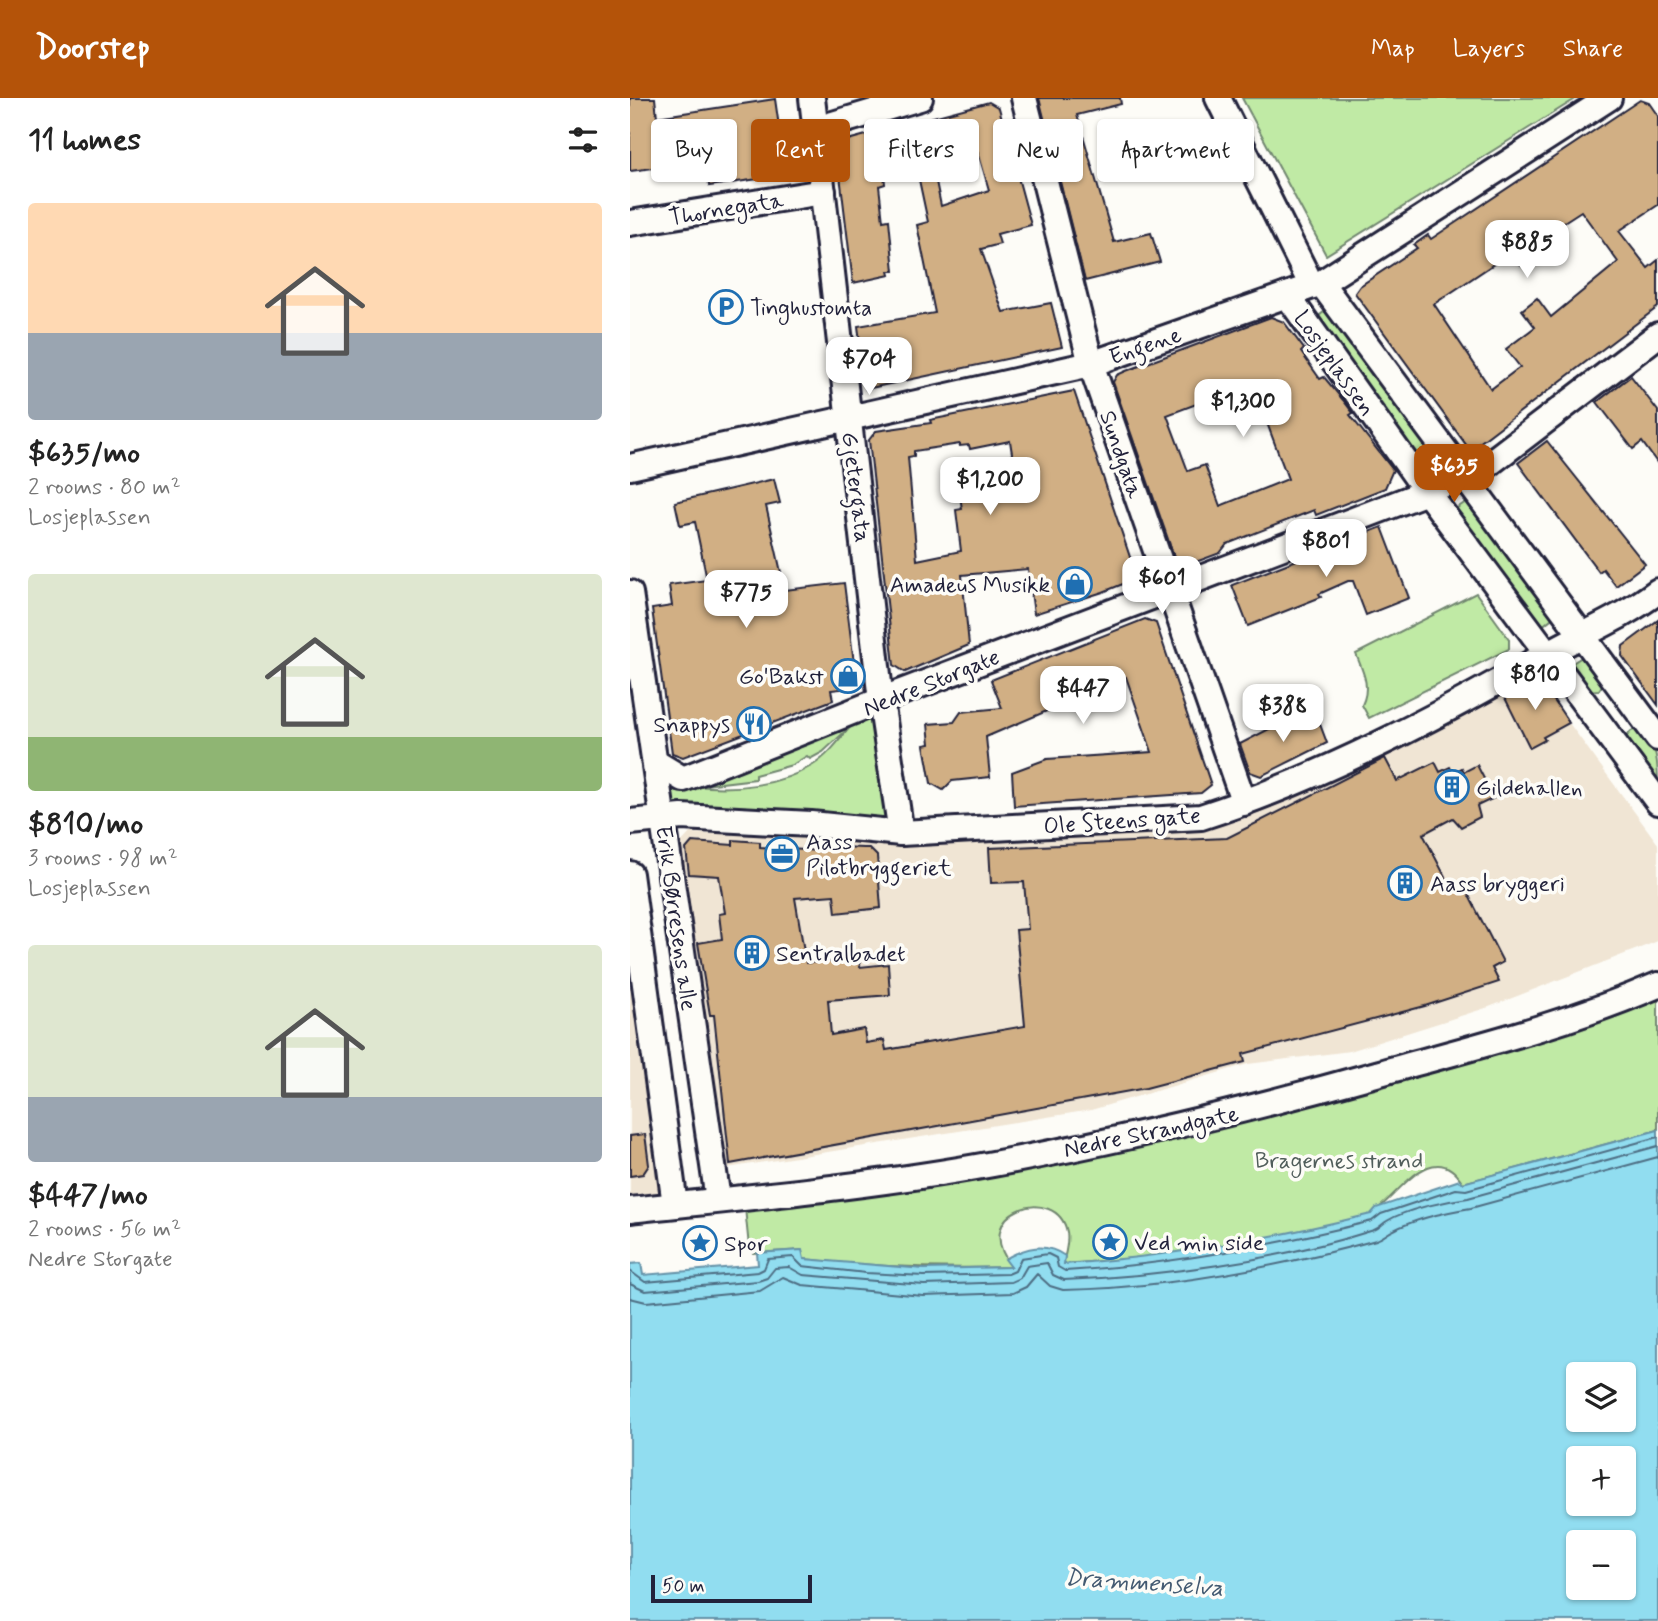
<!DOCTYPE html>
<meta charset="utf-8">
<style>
:root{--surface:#fff;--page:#f2f2f2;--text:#222;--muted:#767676;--accent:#b45309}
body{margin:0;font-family:Mynerve,sans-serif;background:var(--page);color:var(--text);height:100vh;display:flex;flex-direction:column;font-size:26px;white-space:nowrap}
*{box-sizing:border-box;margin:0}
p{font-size:23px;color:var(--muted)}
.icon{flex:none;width:38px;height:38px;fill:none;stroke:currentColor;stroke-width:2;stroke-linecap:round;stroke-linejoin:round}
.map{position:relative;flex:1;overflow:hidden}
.details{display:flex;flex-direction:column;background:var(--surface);width:630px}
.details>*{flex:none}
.top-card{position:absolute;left:21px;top:21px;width:665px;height:63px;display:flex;gap:14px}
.fabs{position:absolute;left:936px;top:1264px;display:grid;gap:14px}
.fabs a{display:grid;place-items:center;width:70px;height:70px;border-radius:7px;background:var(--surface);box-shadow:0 2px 5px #0004;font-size:35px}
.scale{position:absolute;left:21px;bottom:18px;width:161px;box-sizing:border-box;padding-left:7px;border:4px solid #22223b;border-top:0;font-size:19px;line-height:24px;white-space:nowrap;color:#22223b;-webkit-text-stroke:5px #fdfcf7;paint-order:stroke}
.price{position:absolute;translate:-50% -60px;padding:0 16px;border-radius:14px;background:#fff;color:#222;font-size:23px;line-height:46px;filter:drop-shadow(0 2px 4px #0008)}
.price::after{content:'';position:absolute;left:50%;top:42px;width:21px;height:16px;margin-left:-10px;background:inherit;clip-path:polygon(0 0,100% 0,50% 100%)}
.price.current{background:var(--accent);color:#fff}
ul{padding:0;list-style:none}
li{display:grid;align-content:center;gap:14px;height:371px;padding:0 28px}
li span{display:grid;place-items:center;height:217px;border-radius:7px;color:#555}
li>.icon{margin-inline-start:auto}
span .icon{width:126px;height:126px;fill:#fffc;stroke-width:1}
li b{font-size:30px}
h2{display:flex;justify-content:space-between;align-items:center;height:84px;padding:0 28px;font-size:30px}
.pill{padding:0 24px;border-radius:7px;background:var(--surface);box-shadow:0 2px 5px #0004;font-size:24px;line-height:63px}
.pill.current{background:var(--accent);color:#fff}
header{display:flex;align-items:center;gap:42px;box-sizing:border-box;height:98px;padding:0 35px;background:var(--accent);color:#fff}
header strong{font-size:33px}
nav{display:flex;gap:38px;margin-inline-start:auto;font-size:24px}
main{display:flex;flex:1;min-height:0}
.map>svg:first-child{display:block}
.built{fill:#f0e5d4}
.green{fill:#c0eaa5;stroke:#718670;stroke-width:2;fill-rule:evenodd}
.water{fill:#91ddf0;stroke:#6592a8;stroke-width:2;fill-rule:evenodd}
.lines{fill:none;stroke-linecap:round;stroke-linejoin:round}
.shore{stroke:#4e6d83;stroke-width:2}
.building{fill:#d1af84;stroke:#22223b;stroke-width:2;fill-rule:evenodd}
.minor-casing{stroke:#22223b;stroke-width:30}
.minor{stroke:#fdfcf7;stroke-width:24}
.labels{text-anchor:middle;stroke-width:7;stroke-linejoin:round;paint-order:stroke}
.street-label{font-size:23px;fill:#22223b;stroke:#fdfcf7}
.poi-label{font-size:23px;fill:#22223b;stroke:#fdfcf7;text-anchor:start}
.park-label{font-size:23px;fill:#515e5b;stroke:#fdfcf7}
.water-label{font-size:24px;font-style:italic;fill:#435a71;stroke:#fdfcf7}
</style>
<header>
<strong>Doorstep</strong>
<nav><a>Map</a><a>Layers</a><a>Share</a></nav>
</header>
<main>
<section class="details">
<h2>11 homes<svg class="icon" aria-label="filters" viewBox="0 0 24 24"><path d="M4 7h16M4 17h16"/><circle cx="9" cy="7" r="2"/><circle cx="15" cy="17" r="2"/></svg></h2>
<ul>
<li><span style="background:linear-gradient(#ffd9b3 60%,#9aa5b1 0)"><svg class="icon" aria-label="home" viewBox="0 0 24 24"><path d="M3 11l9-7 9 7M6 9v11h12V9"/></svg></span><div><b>$635/mo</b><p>2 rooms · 80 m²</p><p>Losjeplassen</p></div></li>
<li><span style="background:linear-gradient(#dfe7d0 75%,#8fb573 0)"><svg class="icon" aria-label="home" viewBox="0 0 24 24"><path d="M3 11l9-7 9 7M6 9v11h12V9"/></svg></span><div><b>$810/mo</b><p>3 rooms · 98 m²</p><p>Losjeplassen</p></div></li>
<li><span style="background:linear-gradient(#dfe7d0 70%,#9aa5b1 0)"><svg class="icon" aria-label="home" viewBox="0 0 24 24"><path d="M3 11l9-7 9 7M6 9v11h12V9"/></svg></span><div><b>$447/mo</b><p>2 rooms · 56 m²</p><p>Nedre Storgate</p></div></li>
</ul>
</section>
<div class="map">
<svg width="1028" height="1523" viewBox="0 0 1028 1523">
<rect width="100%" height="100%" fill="#fdfcf7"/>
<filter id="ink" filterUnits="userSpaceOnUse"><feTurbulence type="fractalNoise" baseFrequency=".0143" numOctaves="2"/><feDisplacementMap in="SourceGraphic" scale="14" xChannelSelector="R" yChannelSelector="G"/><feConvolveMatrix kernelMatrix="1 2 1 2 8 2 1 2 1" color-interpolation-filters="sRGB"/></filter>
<g filter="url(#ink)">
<g class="built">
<path d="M 897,568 L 1028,746 L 1028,843 L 859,909 L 720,953 L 618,966 L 461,1012 L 97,1070 L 50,746 L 60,735 L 184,739 L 183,762 L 185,739 L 271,735 L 614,705 Z"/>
<path d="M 0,776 L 44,1107 L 0,1112 Z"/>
</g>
<g class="green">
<path d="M 612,0 L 947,0 L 696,157 Z"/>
<path d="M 699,210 L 806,356 L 791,364 L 685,221 Z"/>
<path d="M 839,402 L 926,517 L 911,529 L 824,412 Z"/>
<path d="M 846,495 L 879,541 L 879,551 L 739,620 L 732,607 C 741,588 733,574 726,556 Z"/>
<path d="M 955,557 L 973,586 L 969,592 L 957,593 L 938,568 Z"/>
<path d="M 251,603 L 271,735 L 52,719 L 27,688 L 42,688 ZM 221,628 C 209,642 198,658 183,667 C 150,688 104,692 66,688 L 125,681 L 125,677 L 162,667 L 177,658 L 180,661 L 193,654 Z"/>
<path d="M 1007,631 C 1028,643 1028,665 1028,688 L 997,647 L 996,639 L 1001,633 Z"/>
<path d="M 1028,898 L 1028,1032 L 833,1085 C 802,1034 763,1106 739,1117 C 722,1125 700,1127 682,1131 C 600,1151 517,1160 433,1166 C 435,1156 439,1145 437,1134 C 427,1085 337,1112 382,1169 C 311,1171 243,1169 173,1161 L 171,1152 L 123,1155 L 119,1149 L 115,1110 L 206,1101 Z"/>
</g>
<path class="water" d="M 1028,1032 L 1028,1523 L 0,1523 L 0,1166 L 11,1165 L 13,1177 L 128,1167 L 127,1155 L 172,1152 L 174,1161 L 294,1171 L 381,1169 L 375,1161 C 396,1149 415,1144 435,1158 L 434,1166 C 539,1159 639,1141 741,1116 L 746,1110 L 830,1082 L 833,1085 ZM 948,1276 L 994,1276 L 994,1321 L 948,1321 ZM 948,1360 L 994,1360 L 994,1405 L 948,1405 ZM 948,1444 L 994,1444 L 994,1489 L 948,1489 Z"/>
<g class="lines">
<g class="shore">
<path d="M 0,1173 L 15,1184 L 128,1174 L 134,1171 L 138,1161 L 163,1159 L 172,1168 L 236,1175 L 294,1178 L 378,1176 L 385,1173 L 391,1160 L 418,1156 L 426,1160 L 428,1169 L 435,1173 C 539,1167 641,1148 742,1123 L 751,1116 L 826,1091 L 836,1092 L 1028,1039"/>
<path d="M 0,1186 L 15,1193 L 128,1183 L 137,1180 L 145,1170 L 159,1169 L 173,1177 L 294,1187 L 381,1184 L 390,1180 L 397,1168 L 417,1165 L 423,1177 L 434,1182 C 532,1178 650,1162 744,1132 C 750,1130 752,1126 757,1123 C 776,1111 816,1103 838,1100 L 1028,1048"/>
<path d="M 0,1200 L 16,1204 L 130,1193 L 153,1179 L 172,1187 L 293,1198 L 383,1195 L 396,1189 L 407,1176 L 420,1188 L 433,1192 C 538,1190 645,1170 746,1142 C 753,1140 757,1135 764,1132 C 787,1120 816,1114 841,1110 L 1028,1059"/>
</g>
</g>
<g class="building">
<path d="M 0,0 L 25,0 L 27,19 L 145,1 L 156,77 L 79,88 L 76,63 L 0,73 Z"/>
<path d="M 409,0 L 490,0 L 491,6 L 447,17 L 484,144 L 521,135 L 530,164 L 455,183 Z"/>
<path d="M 1010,2 L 1019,5 L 1028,18 L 1028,107 L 989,133 L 1018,170 L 1028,162 L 1028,209 L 840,352 L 725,195 L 730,188 L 787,150 L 784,147 L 798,137 L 801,141 ZM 951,113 L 988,164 L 921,219 L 907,200 L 892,212 L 905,229 L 876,251 L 890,269 L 861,291 L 804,206 L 882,154 L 891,167 L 921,146 L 914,137 Z"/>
<path d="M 359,4 L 369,10 L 401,127 L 367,136 L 370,146 L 351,151 L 373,214 L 421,205 L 432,249 L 236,291 L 228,228 L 305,215 L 287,127 L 298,124 L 288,77 L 278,80 L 274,63 L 253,66 L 255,86 L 249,88 L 253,123 L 259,122 L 264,173 L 259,173 L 260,177 L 223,185 L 207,52 L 214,43 ZM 342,45 L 345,55 L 348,54 L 359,92 L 311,108 L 300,54 Z"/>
<path d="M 641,219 L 654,224 L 674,251 L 671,254 L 690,281 L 694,279 L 713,302 L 723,315 L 720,317 L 763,372 L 755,390 L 686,417 L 684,412 L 597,446 L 590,455 L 555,468 L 546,464 L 483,284 L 487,277 L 496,273 ZM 622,285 L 658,381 L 590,408 L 575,367 L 558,373 L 537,317 Z"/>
<path d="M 1001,278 L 1028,313 L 1028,366 L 1012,344 L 1003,351 L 967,304 Z"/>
<path d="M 444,293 L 504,471 L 498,484 L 473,494 L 404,516 L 398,471 L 332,477 L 339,547 L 275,574 L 264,567 L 239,342 L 246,333 L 301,325 L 300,322 ZM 380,343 L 388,392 L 330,398 L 332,411 L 326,412 L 331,453 L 287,462 L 278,359 L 284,358 L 284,353 L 330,346 L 330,348 L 339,347 L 340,351 Z"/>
<path d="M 917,343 L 1015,466 L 986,488 L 973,471 L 969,474 L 888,365 Z"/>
<path d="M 144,381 L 150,405 L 136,408 L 155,492 L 214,485 L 227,589 L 201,592 L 203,602 L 53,659 L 42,655 L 22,511 L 42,508 L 39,487 L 77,482 L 65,424 L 50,427 L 45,404 Z"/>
<path d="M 752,429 L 779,500 L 736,517 L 723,483 L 718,483 L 689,496 L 691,499 L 618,528 L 602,487 Z"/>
<path d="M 515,521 L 526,525 L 581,687 L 571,695 L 384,708 L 382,674 L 417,661 L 522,654 L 496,579 L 356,639 L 360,679 L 322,683 L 313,692 L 301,685 L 294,647 L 300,646 L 298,626 L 324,624 L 331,614 L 372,610 L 361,582 Z"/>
<path d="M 1028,522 L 1028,607 L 992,558 L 993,548 Z"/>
<path d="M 902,583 L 913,586 L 939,625 L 913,639 L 915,642 L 900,650 L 874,598 Z"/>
<path d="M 685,613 L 697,645 L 631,678 L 620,674 L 610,646 L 666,617 L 667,620 Z"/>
<path d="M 755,660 L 767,683 L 805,664 L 810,674 L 820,669 L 823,675 L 832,670 L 834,674 L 847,667 L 864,700 L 847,708 L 850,719 L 831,729 L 823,720 L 793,736 L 821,790 L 832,784 L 873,864 L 862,870 L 869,884 L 795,908 L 613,956 L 615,964 L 516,990 L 100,1066 L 84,917 L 80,917 L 68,845 L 92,841 L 89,816 L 95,815 L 89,778 L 59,776 L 56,751 L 62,744 L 103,747 L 103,742 L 130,744 L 130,749 L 189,753 L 189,748 L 233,750 L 239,750 L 247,758 L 251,810 L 206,815 L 204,797 L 165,800 L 176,865 L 229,862 L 230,869 L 258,866 L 260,897 L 198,902 L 201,937 L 234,931 L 236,945 L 254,942 L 256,952 L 395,928 L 386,832 L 398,831 L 394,784 L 361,785 L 359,750 L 597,740 Z"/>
<path d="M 15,1036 L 19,1067 L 13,1076 L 0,1078 L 0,1038 Z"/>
</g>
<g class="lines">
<g class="minor-casing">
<g id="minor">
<path d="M 182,0 L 251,603 L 271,735"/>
<path d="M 394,0 L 461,266 L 614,705"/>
<path d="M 588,0 L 682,188"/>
<path d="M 186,31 L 290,0"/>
<path d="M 0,125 L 193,94"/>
<path d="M 691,185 L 1028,640"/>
<path d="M 657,197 L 797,394 L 1028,704"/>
<path d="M 0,369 L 461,266 L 691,185 L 979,0"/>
<path d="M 0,495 L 88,1102"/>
<path d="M 25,664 L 53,681 L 269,595 L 797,394 L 856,368 L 1028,237"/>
<path d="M 0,724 L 52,719 L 181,726 L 271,735 L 571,719 C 692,680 807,619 917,556 C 954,535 994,519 1028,493"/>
<path d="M 0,776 L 45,1107"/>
<path d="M 0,1112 C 121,1099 243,1088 363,1066 C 494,1042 622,1011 750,975 C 844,949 938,926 1028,887"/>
</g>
</g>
<use href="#minor" class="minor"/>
</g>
</g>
<defs>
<g id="parking-ring" transform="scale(1.75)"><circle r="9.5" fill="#fdfcf7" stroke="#1f6fb2" stroke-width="1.5"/><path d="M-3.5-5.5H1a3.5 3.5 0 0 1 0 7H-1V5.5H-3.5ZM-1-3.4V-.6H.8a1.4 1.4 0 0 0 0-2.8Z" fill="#1f6fb2"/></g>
<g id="shop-ring" transform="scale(1.75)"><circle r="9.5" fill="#fdfcf7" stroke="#1f6fb2" stroke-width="1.5"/><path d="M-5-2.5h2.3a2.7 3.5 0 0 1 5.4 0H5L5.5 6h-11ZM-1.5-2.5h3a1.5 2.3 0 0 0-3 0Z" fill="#1f6fb2"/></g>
<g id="restaurant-ring" transform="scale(1.75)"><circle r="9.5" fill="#fdfcf7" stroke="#1f6fb2" stroke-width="1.5"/><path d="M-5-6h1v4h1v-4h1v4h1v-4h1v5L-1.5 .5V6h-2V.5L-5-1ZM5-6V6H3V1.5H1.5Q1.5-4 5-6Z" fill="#1f6fb2"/></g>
<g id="building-ring" transform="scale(1.75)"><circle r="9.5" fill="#fdfcf7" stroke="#1f6fb2" stroke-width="1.5"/><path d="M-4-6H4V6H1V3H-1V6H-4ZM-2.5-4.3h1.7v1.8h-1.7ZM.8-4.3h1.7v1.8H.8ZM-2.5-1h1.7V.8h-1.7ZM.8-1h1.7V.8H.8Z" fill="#1f6fb2"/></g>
<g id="office-ring" transform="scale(1.75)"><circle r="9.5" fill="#fdfcf7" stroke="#1f6fb2" stroke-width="1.5"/><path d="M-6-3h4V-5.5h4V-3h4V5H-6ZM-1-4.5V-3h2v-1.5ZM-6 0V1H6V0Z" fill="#1f6fb2"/></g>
<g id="sight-ring" transform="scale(1.75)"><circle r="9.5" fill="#fdfcf7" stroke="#1f6fb2" stroke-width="1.5"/><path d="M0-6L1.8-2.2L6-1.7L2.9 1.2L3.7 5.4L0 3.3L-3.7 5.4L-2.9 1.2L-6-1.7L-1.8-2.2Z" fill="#1f6fb2"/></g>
</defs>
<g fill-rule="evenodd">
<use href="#parking-ring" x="96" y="209"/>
<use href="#shop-ring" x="445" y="486"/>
<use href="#shop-ring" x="218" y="578"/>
<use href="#restaurant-ring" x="124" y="626"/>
<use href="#building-ring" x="822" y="689"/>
<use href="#office-ring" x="152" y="756"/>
<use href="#building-ring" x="775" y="785"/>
<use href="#building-ring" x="122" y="855"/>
<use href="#sight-ring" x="480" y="1144"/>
<use href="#sight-ring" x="70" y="1145"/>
</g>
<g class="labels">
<g class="street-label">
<text transform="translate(96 110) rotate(-9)" y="8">Thornegata</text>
<text transform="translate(515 247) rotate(-19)" y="8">Engene</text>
<text transform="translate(705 265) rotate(55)" y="8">Losjeplassen</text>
<text transform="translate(492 356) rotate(71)" y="8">Sundgata</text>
<text transform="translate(227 389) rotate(83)" y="8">Gjetergata</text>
<text transform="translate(301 584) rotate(-22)" y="8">Nedre Storgate</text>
<text transform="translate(492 722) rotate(-4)" y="8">Ole Steens gate</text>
<text transform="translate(47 820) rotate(82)" y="8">Erik Børresens alle</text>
<text transform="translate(521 1033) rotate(-12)" y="8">Nedre Strandgate</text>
</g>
<g class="poi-label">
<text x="120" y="217">Tinghustomta</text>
<text x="420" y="494" text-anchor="end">Amadeus Musikk</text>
<text x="194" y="586" text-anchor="end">Go'Bakst</text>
<text x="100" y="634" text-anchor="end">Snappys</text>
<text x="846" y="697">Gildehallen</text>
<text x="176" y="751">Aass<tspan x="176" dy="26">Pilotbryggeriet</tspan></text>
<text x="800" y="793">Aass bryggeri</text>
<text x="146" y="863">Sentralbadet</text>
<text x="504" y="1152">Ved min side</text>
<text x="94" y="1153">Spor</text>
</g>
<g class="park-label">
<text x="709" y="1070">Bragernes strand</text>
</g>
<g class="water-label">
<text transform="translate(514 1484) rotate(4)" y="8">Drammenselva</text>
</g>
</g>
</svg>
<div class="fabs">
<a><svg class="icon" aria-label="layers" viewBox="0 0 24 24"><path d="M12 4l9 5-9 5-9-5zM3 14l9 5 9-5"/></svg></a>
<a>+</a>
<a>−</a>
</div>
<div class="scale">50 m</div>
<b class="price" style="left:897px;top:182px">$885</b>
<b class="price" style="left:239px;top:299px">$704</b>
<b class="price" style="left:613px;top:341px">$1,300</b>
<b class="price current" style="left:824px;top:406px">$635</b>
<b class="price" style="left:360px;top:419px">$1,200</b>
<b class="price" style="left:696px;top:481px">$801</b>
<b class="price" style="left:532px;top:518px">$601</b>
<b class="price" style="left:116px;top:532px">$775</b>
<b class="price" style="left:905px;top:614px">$810</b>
<b class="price" style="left:453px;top:628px">$447</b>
<b class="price" style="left:653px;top:646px">$388</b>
<div class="top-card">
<a class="pill">Buy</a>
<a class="pill current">Rent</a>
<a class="pill">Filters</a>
<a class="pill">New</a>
<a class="pill">Apartment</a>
</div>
</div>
</main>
